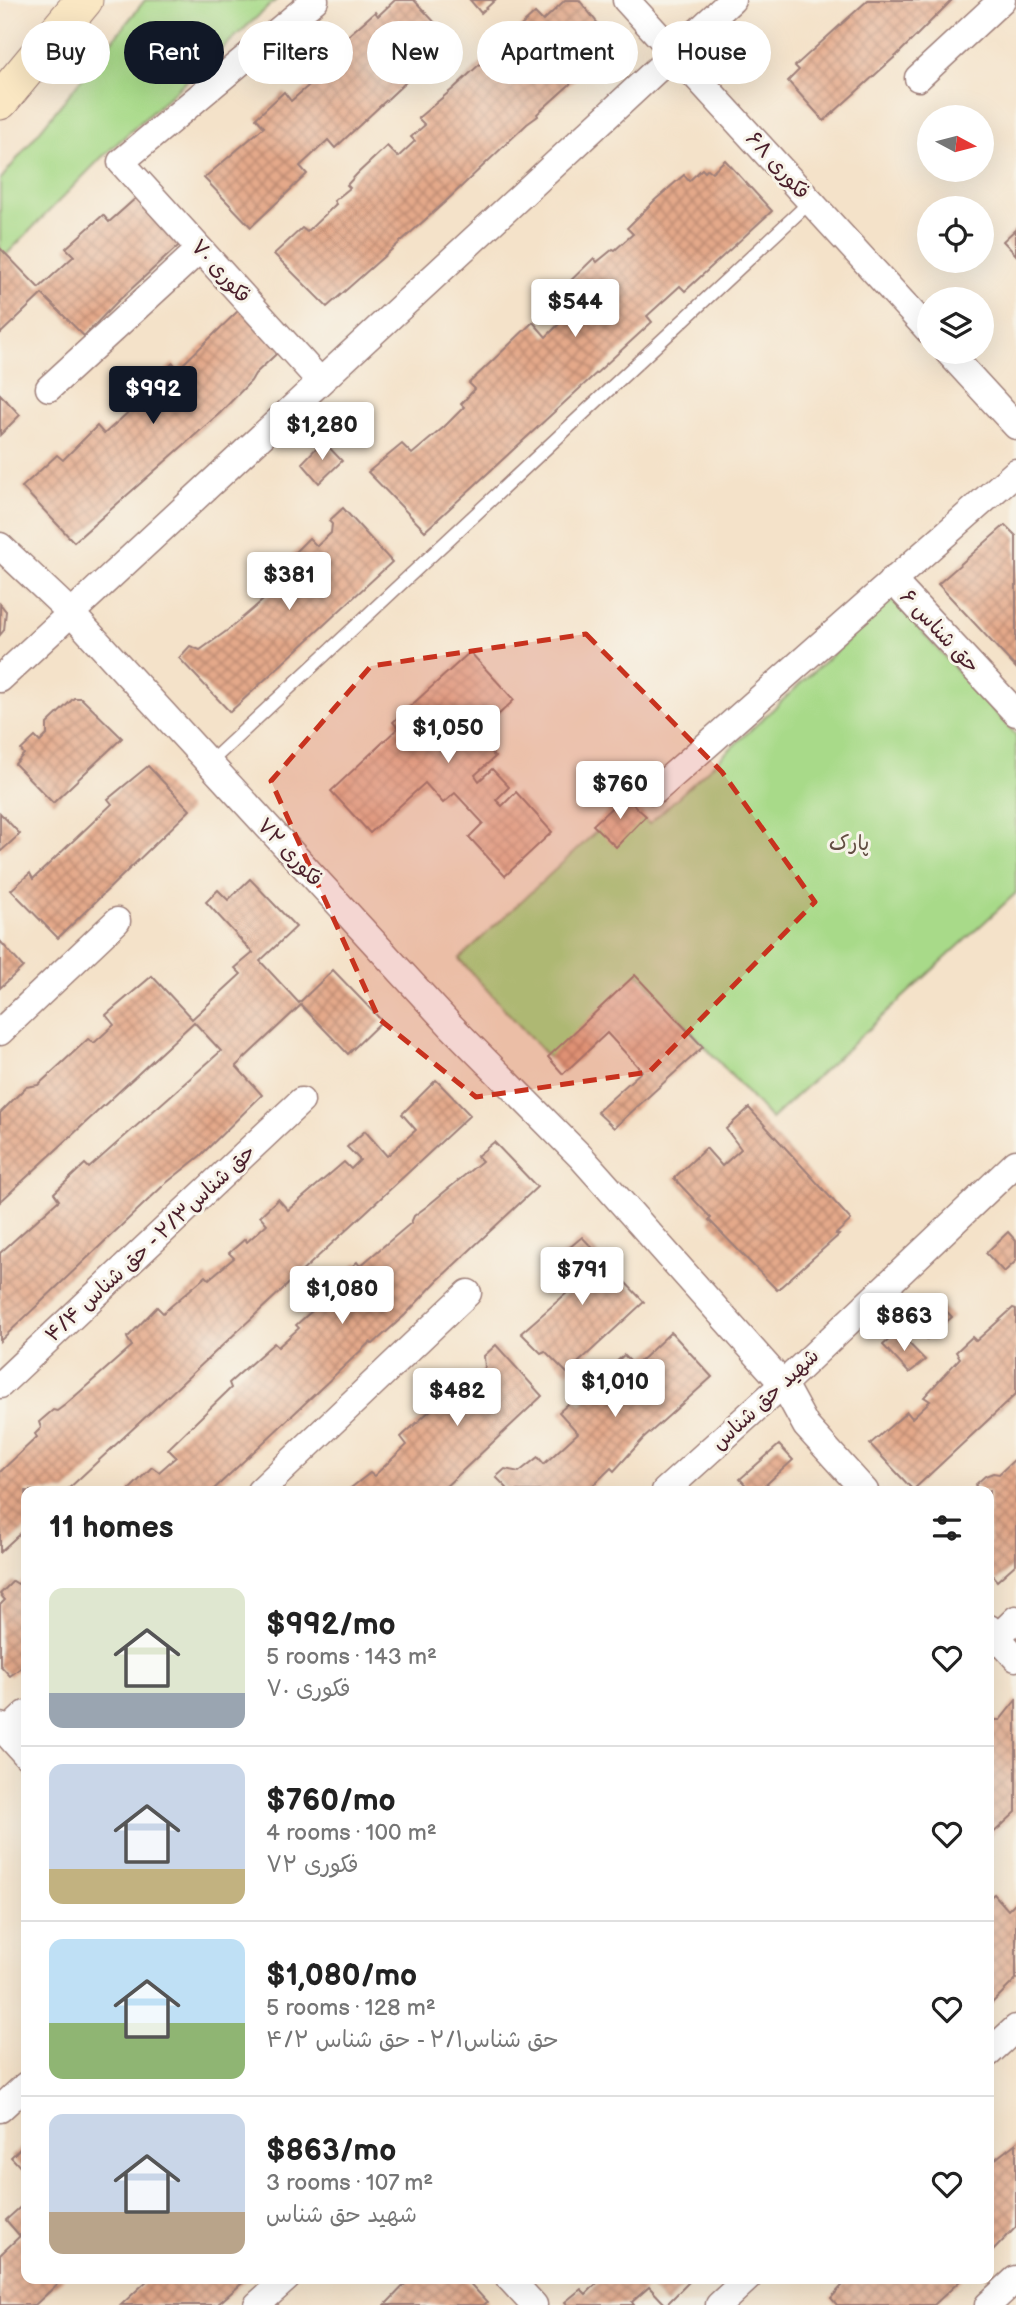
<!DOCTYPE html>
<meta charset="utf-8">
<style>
:root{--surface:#fff;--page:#f2f2f2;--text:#222;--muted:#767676;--line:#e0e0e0;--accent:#111827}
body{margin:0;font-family:"Balsamiq Sans","Playpen Sans Arabic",sans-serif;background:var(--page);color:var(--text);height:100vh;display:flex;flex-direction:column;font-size:26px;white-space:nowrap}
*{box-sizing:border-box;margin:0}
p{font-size:23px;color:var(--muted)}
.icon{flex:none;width:38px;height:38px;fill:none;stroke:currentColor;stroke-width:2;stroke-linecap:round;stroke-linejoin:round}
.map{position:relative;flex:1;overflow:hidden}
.drawer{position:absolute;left:21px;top:1486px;width:973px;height:798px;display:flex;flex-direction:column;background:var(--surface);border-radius:14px;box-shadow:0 7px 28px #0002}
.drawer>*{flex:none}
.top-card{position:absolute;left:21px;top:21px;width:975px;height:63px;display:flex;gap:14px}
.needle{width:46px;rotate:97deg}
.buttons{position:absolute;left:917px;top:105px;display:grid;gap:14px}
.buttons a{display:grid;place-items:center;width:77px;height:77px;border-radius:50%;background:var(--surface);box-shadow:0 7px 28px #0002;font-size:35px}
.price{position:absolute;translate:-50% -60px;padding:0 16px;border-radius:7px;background:#fff;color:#222;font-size:23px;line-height:46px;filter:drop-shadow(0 2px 4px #0008)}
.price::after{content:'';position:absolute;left:50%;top:42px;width:21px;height:16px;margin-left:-10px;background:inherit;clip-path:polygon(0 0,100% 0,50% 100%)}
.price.on{background:var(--accent);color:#fff}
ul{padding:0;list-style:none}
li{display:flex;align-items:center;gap:21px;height:175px;padding:0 28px}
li+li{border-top:2px solid var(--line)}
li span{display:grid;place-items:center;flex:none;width:196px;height:140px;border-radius:14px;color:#555}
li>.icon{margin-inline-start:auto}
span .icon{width:84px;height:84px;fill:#fffc;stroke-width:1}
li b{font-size:30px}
h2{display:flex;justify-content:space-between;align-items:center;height:84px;padding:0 28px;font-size:30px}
.pill{padding:0 24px;border-radius:32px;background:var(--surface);box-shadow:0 7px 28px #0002;font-size:24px;line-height:63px}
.pill.on{background:var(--accent);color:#fff}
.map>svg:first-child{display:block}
.green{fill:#a8da89;stroke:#797c5a;stroke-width:2}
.building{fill:url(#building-cross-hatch)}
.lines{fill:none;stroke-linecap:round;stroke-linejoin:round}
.lane-casing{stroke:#9f807a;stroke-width:15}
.street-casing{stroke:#9f807a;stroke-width:29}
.secondary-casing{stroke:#9f807a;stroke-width:39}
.lane{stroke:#fff;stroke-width:12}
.street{stroke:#fff;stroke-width:26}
.secondary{stroke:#fae7c3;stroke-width:37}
.marked{fill:#c8321e;fill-opacity:0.2;stroke:#c8321e;stroke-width:5;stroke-dasharray:14 9;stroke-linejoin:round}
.labels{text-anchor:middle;stroke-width:6;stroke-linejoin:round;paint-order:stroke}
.street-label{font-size:21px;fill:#4a1f2b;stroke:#f7f3e8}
.park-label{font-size:21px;fill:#624e42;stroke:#f7f3e8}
</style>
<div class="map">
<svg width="1016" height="2305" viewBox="0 0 1016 2305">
<defs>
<pattern id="building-cross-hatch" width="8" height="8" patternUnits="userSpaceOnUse" patternTransform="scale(1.75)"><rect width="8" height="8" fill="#e4a98a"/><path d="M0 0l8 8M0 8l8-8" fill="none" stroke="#bb8971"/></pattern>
</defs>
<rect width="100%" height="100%" fill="#f7f3e8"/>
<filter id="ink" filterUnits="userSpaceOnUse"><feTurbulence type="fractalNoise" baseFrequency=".0143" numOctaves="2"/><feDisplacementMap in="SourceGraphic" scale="14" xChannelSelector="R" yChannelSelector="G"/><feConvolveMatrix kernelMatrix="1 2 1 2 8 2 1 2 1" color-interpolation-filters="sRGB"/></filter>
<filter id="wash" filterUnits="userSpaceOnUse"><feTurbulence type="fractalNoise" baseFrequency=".00686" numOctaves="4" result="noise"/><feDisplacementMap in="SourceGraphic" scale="28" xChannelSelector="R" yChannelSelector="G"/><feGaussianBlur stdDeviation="1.57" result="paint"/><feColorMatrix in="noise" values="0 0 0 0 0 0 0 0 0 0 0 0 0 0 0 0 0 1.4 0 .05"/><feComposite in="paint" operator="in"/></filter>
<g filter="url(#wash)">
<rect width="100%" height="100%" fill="#f4e2c9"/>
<g class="green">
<path d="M 145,0 L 276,0 L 101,158 L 0,261 L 0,180 Z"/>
<path d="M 892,599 L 1016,735 L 1016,893 L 771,1119 L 639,974 L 549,1058 L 459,959 L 628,802 L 649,824 Z"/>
</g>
<g id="blocks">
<g class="building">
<path d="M 395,0 L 414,0 L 451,40 L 335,148 L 328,140 L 300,166 L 307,174 L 251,227 L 204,178 L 264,127 L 256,118 L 284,92 L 291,101 L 323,73 L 313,63 L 322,55 L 324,57 L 375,12 L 378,16 Z"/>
<path d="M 470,0 L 495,0 L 481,13 Z"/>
<path d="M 565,0 L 579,0 L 603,30 L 608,39 L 605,48 L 589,67 L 537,114 L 538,116 L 527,124 L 444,203 L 327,307 L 274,254 L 302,228 L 307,232 L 336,204 L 334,201 L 350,188 L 347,185 L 357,174 L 387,146 L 398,157 L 415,141 L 411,137 L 425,125 L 418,118 L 454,88 L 535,13 L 543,21 Z"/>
<path d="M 868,0 L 952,0 L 897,55 L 824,121 L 788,81 L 799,70 L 795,66 Z"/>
<path d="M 725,160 L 772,211 L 685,291 L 680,286 L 647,316 L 652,322 L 425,531 L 368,472 L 402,444 L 412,454 L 444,427 L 464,407 L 461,404 L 475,389 L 469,383 L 533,322 L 546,337 L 561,322 L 558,309 L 571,298 L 563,288 L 594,258 L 597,262 L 613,249 L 615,250 L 633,234 L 627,228 L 655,200 L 684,175 L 689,181 L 702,169 L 705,172 L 708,169 L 712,172 Z"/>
<path d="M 146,189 L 189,236 L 117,302 L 84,336 L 42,294 L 0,334 L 0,248 L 39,288 L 74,256 L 66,248 L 103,215 L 109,222 Z"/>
<path d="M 1016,229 L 1016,255 L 1003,241 Z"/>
<path d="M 242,307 L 289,342 L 255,374 L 251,381 L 220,413 L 74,542 L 22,487 L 57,455 L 63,460 L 97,426 L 104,434 L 142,400 L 138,396 L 173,363 L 178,369 Z"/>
<path d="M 0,394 L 20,415 L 0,435 Z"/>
<path d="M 323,441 L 342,461 L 319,483 L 302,463 Z"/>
<path d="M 343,508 L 392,562 L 230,712 L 179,658 L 190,646 L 200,650 L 228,630 L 289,578 L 279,568 L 309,538 L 317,546 L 331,533 L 332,524 L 329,521 Z"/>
<path d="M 1005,525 L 1016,536 L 1016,668 L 938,584 Z"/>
<path d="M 0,604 L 6,611 L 4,630 L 0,635 Z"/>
<path d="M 470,652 L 514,700 L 476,736 L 495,757 L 475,775 L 479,781 L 492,769 L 509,787 L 496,800 L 502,806 L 516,792 L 552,832 L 505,876 L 469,837 L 483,823 L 455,793 L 443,803 L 425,783 L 370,833 L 331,791 L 398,728 L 393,722 Z"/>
<path d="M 74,698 L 81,698 L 122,738 L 53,803 L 15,764 L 24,754 L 21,750 L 35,737 L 40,742 L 47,735 L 47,724 Z"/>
<path d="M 148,766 L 190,810 L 58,938 L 11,890 L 30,873 L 33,879 L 112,804 L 108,799 Z"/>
<path d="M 624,796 L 646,816 L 616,847 L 593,825 Z"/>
<path d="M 0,813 L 20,834 L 0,852 Z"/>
<path d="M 250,879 L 296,927 L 260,961 L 299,1003 L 333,970 L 382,1021 L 348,1054 L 301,1005 L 236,1066 L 262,1095 L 200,1156 L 165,1184 L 0,1341 L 0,1253 L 59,1200 L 54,1193 L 85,1164 L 89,1168 L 221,1051 L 194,1022 L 0,1202 L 0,1113 L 26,1087 L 38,1085 L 88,1039 L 94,1043 L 114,1025 L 106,1015 L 152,976 L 192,1019 L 241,974 L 235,968 L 253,953 L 206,902 L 218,890 L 228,900 Z"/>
<path d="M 0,941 L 23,967 L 0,988 Z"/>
<path d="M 635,975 L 703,1047 L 614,1128 L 597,1112 L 642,1071 L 607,1033 L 563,1074 L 548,1057 Z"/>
<path d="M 436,1080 L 470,1115 L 66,1491 L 26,1491 L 26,1528 L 0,1552 L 0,1472 L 37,1437 L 35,1434 L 41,1428 L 39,1422 L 53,1410 L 57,1411 L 65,1405 L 132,1346 L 127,1338 L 157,1307 L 163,1313 L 206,1276 L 209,1279 L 234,1258 L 229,1253 L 245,1239 L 247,1242 L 267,1224 L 260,1216 L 278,1199 L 288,1210 L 344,1162 L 351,1169 L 360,1160 L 347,1147 L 365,1131 L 387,1156 L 416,1130 L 402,1114 Z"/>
<path d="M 749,1108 L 851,1220 L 836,1234 L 839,1235 L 777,1290 L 709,1220 L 711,1218 L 674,1178 L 706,1148 L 722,1166 L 741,1149 L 726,1129 Z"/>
<path d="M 494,1142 L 537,1187 L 437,1281 L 405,1315 L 373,1344 L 370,1342 L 212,1491 L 128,1491 L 152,1467 L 159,1472 L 176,1457 L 168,1449 L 231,1388 L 229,1383 L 274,1343 L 278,1347 L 299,1328 L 296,1325 L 329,1296 L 325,1291 L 357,1262 L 360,1266 L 411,1223 L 414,1216 L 426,1207 L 482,1161 L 477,1156 Z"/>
<path d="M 1008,1232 L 1016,1241 L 1016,1261 L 1004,1272 L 986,1253 Z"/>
<path d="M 582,1237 L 644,1302 L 567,1373 L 545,1351 L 541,1353 L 521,1333 L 568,1292 L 545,1268 Z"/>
<path d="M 935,1299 L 952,1317 L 927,1339 L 909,1322 Z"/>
<path d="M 1013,1308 L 1016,1309 L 1016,1394 L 913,1490 L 870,1444 L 907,1412 L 912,1418 L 930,1401 L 924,1397 L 960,1358 L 956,1352 L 972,1337 L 976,1341 Z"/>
<path d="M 671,1332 L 712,1377 L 643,1439 L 614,1471 L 611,1468 L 587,1491 L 504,1491 L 507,1488 L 496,1477 L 505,1469 L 519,1472 L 538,1457 L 544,1464 L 578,1433 L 559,1412 L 575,1398 L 581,1404 L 597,1389 L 592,1384 L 624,1355 L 635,1366 Z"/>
<path d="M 898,1332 L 925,1360 L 909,1373 L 883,1345 Z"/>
<path d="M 496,1345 L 542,1396 L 441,1491 L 347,1491 L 370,1473 L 374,1476 L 407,1445 L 401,1437 L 433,1408 L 430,1405 L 435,1401 L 432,1398 L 458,1373 L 469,1383 L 485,1368 L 484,1356 Z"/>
<path d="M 779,1445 L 793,1460 L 759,1491 L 751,1491 L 740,1479 Z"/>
<path d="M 1016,1458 L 1016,1564 L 997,1581 L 989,1571 L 989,1491 L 981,1491 L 975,1485 L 985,1476 L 993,1473 L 999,1474 Z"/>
<path d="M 26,1577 L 26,1664 L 10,1676 L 0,1665 L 0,1605 L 5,1600 L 0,1594 L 13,1581 L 18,1584 Z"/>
<path d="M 1016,1700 L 1016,1812 L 989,1837 L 989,1751 L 992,1748 L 989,1745 L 989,1717 L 992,1720 L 1000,1720 Z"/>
<path d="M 994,1894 L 1008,1910 L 1016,1902 L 1016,1979 L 989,2006 L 989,1898 Z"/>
<path d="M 26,2143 L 26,2173 L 11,2157 Z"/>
<path d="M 1016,2143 L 1016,2227 L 989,2255 L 989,2164 Z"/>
<path d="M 26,2202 L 26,2278 L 64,2278 L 35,2305 L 0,2305 L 0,2255 L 20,2236 L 6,2220 Z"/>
<path d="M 150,2278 L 248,2278 L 217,2305 L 121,2305 Z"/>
<path d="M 411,2278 L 465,2278 L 487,2302 L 484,2305 L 385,2305 Z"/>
<path d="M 602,2278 L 693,2278 L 666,2305 L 649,2287 L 632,2302 L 634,2305 L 568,2305 L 565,2302 L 581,2289 L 586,2294 Z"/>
<path d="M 849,2278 L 963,2278 L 934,2305 L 837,2305 L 831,2298 Z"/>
</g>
</g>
</g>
<g filter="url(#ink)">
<use href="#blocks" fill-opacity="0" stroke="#9f807a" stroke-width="2"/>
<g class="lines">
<g class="lane-casing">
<path id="lane" d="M 208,764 L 811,201"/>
</g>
<g class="street-casing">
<g id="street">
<path d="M 315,0 L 121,162 L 320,381"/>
<path d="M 626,0 L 929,331"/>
<path d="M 918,78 L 1002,0"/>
<path d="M 948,352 L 1016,426"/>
<path d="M 49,388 L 200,249"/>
<path d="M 0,546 L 70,612 L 451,1026 L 581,1157 L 783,1384 L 806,1426 L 865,1491"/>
<path d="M 892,580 L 1016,713"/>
<path d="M 0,679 L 732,0"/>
<path d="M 655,791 L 1016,472"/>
<path d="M 0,1032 L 117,921"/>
<path d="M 0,1385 L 301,1101"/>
<path d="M 260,1491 L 468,1293"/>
<path d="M 665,1491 L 783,1384 L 1016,1163"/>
<path d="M 989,1628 L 1016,1658"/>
<path d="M 989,1645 L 1016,1619"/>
<path d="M 0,1726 L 26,1755"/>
<path d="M 6,1733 L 26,1714"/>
<path d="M 989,2053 L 1016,2028"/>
<path d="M 0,2109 L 26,2085"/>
<path d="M 509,2278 L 534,2305"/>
<path d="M 257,2305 L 287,2278"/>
<path d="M 719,2305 L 748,2278"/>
<path d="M 988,2305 L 1016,2279"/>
</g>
</g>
<g class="secondary-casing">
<path id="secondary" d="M 0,101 L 84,0"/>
</g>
<use href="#lane" class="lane"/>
<use href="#street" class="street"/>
<use href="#secondary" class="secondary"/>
</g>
</g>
<path class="marked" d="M 586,634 L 722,772 L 815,902 L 649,1072 L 476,1097 L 379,1019 L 271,781 L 371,666 Z"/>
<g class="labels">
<g class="street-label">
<text transform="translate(778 165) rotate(48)" y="7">فکوری ۶۸</text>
<text transform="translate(221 271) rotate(48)" y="7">فکوری ۷۰</text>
<text transform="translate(940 631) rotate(47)" y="7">حق شناس ۶</text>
<text transform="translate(290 852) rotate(47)" y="7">فکوری ۷۲</text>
<text transform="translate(150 1243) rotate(-43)" y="7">حق شناس۲/۳ - حق شناس ۴/۴</text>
<text transform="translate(765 1399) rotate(-43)" y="7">شهید حق شناس</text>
</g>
<g class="park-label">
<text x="849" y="850">پارک</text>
</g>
</g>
</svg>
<div class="buttons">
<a><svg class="needle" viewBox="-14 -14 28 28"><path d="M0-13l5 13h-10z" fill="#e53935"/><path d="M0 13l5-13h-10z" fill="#767676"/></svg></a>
<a><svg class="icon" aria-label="locate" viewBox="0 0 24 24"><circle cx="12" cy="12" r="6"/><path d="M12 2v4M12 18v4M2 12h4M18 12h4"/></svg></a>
<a><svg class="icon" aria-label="layers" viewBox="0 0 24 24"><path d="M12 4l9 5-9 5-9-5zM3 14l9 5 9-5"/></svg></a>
</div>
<b class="price" style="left:575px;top:339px">$544</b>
<b class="price on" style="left:153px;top:426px">$992</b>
<b class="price" style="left:322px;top:462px">$1,280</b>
<b class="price" style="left:289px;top:612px">$381</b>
<b class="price" style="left:448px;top:765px">$1,050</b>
<b class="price" style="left:620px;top:821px">$760</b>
<b class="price" style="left:582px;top:1307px">$791</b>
<b class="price" style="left:342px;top:1326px">$1,080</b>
<b class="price" style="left:904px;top:1353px">$863</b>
<b class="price" style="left:615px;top:1419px">$1,010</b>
<b class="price" style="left:457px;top:1428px">$482</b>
<div class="top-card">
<a class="pill">Buy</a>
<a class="pill on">Rent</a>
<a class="pill">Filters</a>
<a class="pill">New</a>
<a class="pill">Apartment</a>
<a class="pill">House</a>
</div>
<section class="drawer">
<h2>11 homes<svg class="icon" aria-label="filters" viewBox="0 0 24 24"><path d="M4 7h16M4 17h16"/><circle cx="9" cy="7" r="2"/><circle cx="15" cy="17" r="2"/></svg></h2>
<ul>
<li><span style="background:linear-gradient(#dfe7d0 75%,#9aa5b1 0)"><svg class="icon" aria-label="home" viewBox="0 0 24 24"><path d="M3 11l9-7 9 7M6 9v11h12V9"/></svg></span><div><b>$992/mo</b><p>5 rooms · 143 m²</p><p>فکوری ۷۰</p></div><svg class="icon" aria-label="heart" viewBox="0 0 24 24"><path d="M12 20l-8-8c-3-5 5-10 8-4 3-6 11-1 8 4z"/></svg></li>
<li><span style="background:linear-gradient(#c9d6e8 75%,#c2b280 0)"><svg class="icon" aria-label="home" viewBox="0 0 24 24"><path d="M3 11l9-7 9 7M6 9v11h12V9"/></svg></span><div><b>$760/mo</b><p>4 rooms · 100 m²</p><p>فکوری ۷۲</p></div><svg class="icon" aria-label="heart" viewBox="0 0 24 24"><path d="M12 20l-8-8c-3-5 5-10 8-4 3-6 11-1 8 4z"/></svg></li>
<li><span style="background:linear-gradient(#bfe0f5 60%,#8fb573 0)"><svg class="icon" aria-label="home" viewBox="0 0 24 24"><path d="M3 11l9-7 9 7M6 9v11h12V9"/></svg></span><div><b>$1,080/mo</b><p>5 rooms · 128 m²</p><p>حق شناس۲/۱ - حق شناس ۴/۲</p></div><svg class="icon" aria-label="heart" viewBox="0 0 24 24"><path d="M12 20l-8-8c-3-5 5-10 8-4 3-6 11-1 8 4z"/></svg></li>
<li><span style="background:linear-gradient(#c9d6e8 70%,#b9a48a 0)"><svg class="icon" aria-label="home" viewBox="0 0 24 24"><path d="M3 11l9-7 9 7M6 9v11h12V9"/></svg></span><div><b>$863/mo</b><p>3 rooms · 107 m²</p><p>شهید حق شناس</p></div><svg class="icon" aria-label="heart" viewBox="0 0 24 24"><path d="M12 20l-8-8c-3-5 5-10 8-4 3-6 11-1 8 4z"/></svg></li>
</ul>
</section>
</div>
